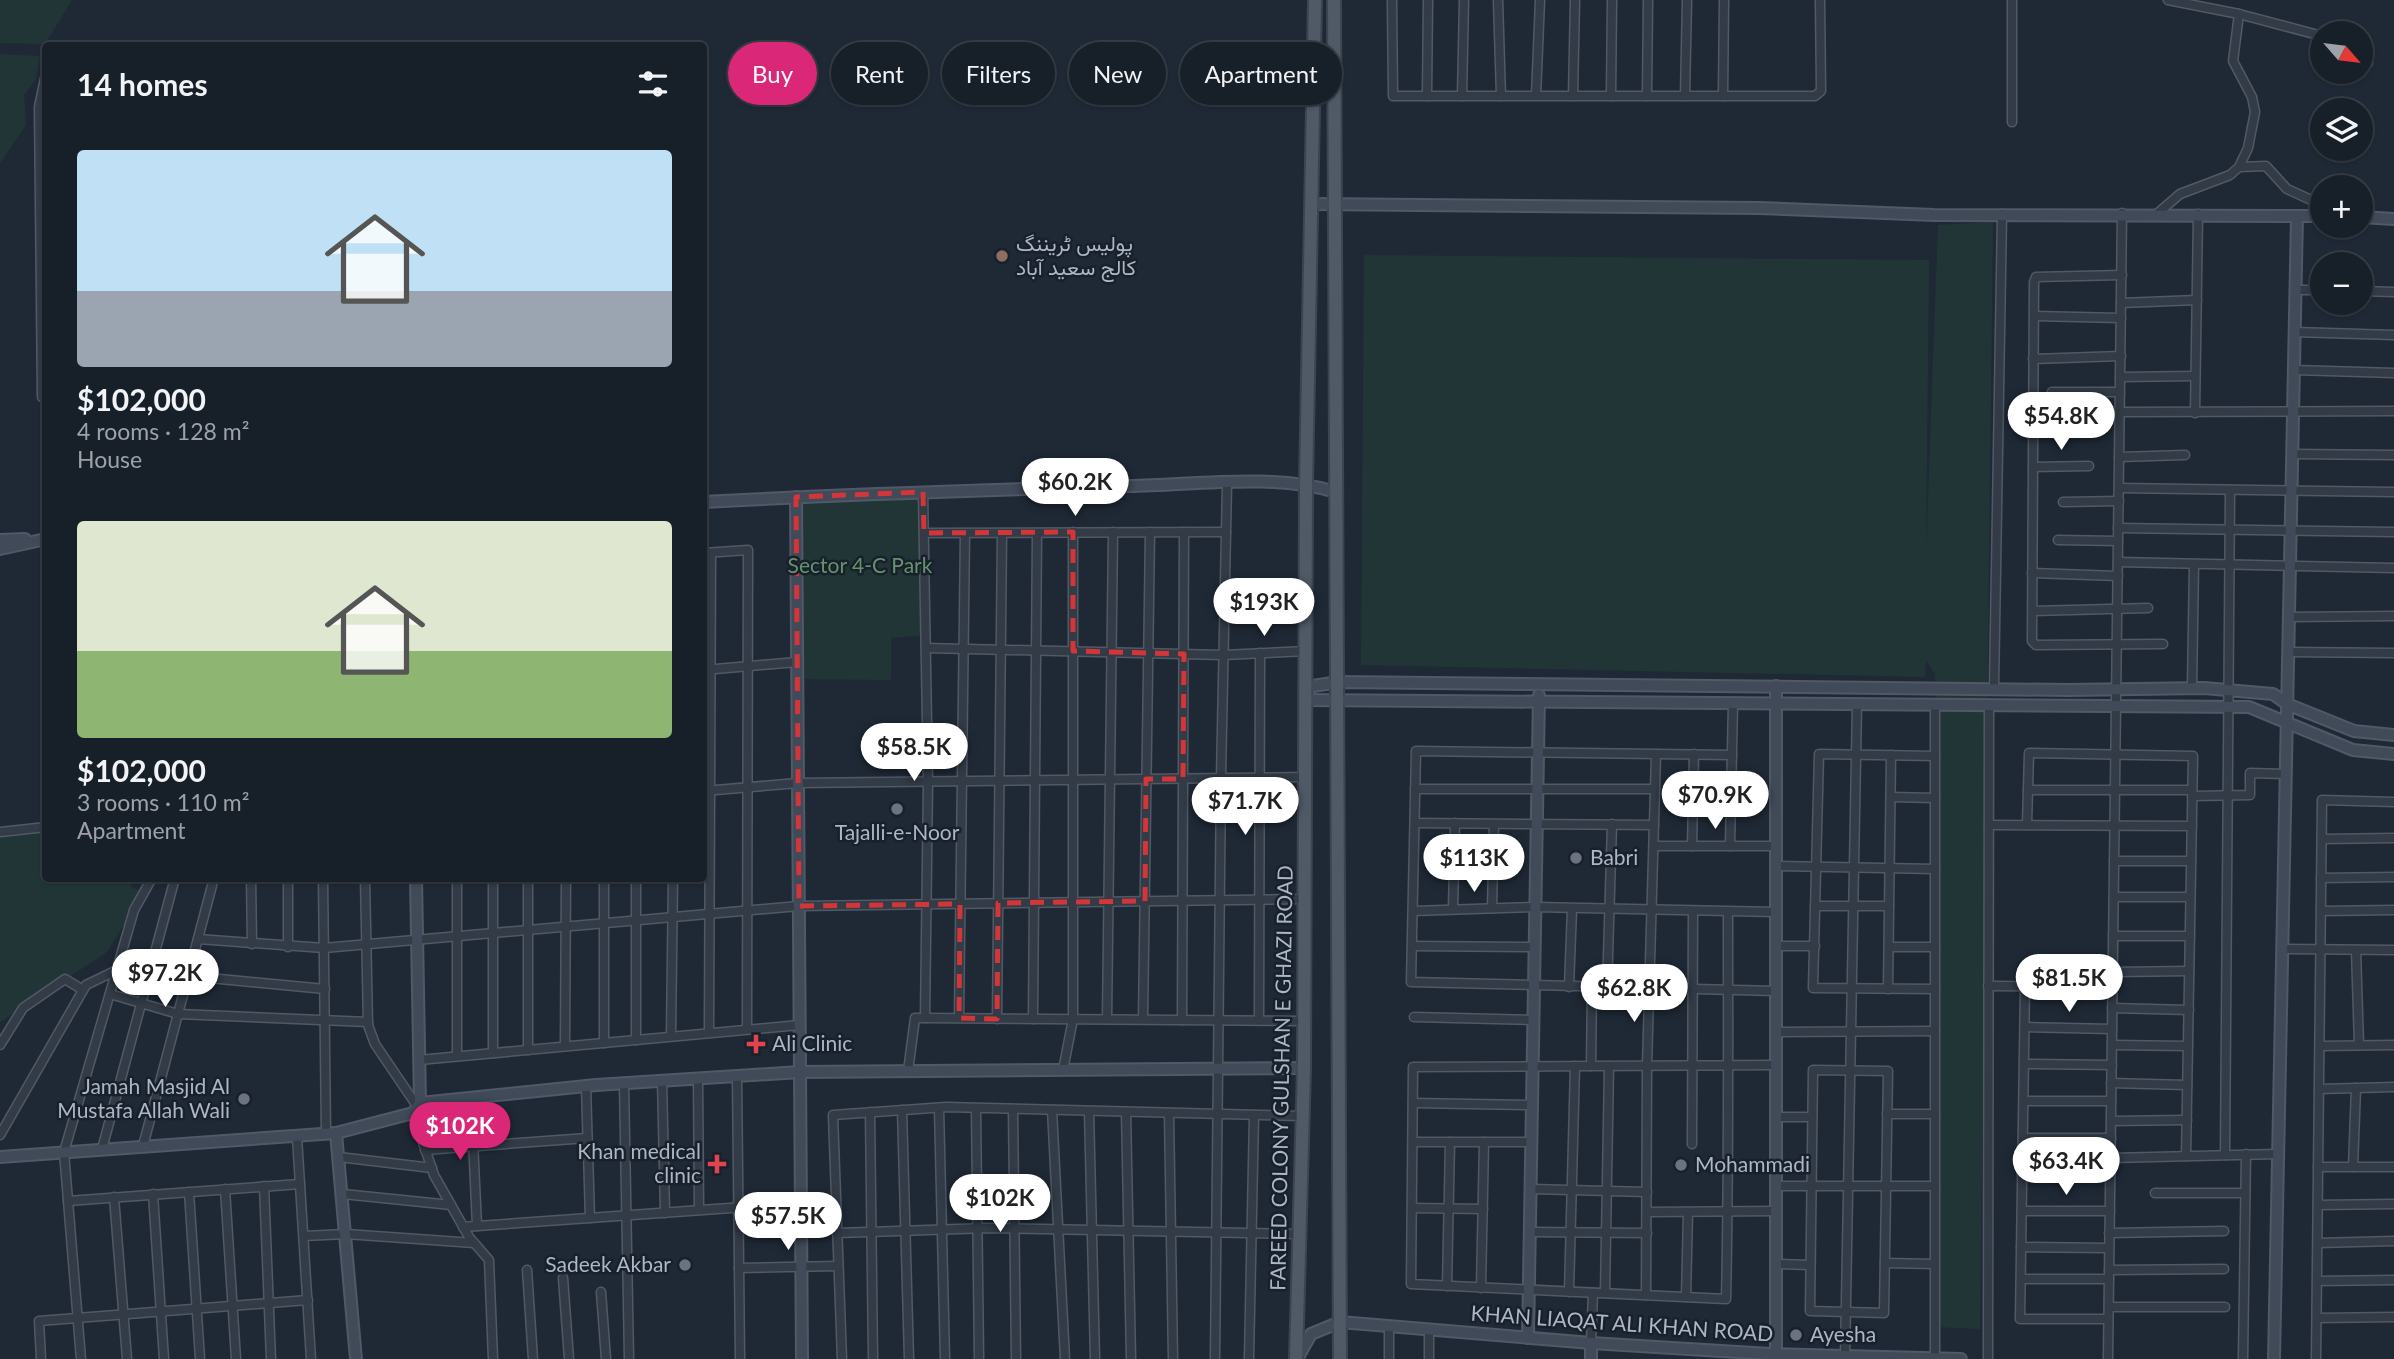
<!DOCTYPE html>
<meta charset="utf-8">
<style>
:root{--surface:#171f28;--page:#202730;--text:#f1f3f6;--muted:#9ea2a8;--line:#363d45;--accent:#db2777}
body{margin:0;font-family:Lato,Vazirmatn,sans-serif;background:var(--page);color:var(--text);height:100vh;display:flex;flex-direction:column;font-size:26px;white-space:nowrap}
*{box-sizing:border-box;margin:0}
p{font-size:23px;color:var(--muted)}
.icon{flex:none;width:38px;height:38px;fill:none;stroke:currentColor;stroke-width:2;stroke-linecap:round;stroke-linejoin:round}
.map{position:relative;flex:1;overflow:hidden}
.side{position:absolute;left:42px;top:42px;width:665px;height:840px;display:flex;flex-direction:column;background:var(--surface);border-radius:7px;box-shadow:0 2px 5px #0004,0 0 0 2px var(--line)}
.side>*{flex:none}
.guide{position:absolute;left:728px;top:42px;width:665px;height:63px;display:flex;gap:14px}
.needle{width:46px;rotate:118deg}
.fabs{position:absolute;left:2310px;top:21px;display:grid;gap:14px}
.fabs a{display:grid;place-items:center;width:63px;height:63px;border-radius:50%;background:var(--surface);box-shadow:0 2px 5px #0004,0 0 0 2px var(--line);font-size:35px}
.price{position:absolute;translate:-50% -60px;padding:0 16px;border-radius:24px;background:#fff;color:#222;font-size:23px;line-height:46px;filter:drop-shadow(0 2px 4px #0008)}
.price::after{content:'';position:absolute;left:50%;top:42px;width:21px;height:16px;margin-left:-10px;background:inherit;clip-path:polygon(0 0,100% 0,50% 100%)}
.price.selected{background:var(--accent);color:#fff}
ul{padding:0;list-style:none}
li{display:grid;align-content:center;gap:14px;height:371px;padding:0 35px}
li span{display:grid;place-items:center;height:217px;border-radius:7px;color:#555}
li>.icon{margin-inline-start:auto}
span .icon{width:126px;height:126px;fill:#fffc;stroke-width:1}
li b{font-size:30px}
h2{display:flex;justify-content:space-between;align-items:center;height:84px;padding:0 35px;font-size:30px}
.chip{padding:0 24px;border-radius:32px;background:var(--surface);box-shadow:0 2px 5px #0004,0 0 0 2px var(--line);font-size:24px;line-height:63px}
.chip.selected{background:var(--accent);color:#fff}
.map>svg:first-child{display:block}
.green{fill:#213537}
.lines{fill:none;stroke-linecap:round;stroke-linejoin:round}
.street-casing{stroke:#505965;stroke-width:11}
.secondary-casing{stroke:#505965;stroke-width:14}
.primary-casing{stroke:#3c4450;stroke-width:16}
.street{stroke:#323b46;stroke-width:8}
.secondary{stroke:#404a59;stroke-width:10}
.primary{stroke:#505a67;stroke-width:12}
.marked{fill:none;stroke:#d23638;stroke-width:5;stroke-dasharray:14 9;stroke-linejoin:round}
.education-dot{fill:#8d6e63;stroke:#18202b;stroke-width:2.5}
.worship-dot{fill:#6b7280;stroke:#18202b;stroke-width:2.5}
.health-dot{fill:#e0444e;stroke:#18202b;stroke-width:2.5}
.labels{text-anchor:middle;stroke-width:5;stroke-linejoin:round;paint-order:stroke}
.poi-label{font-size:21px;fill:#acb6c4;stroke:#18202b;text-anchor:start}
.park-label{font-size:21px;fill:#64936d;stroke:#18202b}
.street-label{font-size:21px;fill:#acb6c4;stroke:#18202b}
</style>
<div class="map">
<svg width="2394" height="1359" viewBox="0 0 2394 1359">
<rect width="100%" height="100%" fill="#1f2936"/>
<g class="green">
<path d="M 0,0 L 72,0 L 45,44 L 0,43 Z"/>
<path d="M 0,54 L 40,56 L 36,79 L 24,95 L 26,125 L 0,163 Z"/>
<path d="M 1993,222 L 1980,1329 L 1934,1327 L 1938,755 L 1935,674 L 1926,660 L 1925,677 L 1361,665 L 1364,255 L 1929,260 L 1926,553 L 1938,225 Z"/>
<path d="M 923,492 L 926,635 L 891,638 L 891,680 L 797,679 L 796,497 Z"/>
<path d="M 45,827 L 46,878 L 132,879 L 131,887 L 144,892 L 107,952 L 0,1022 L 0,832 Z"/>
</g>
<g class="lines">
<g class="street-casing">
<g id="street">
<path d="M 1392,0 L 1393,96 L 1815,96 L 1821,91 L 1820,0"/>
<path d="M 1498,0 L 1501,96"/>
<path d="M 2012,0 L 2012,122"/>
<path d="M 2168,0 L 2239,14 L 2322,36"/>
<path d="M 2361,49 L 2368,63"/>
<path d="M 46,74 L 39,107 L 42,397 L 46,397"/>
<path d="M 1427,96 L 1428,0"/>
<path d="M 1462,96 L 1464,0"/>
<path d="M 1536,96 L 1540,0"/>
<path d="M 1573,96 L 1575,0"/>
<path d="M 1611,96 L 1612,0"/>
<path d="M 1647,96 L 1648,0"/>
<path d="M 1685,96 L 1687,0"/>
<path d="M 1723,96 L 1724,0"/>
<path d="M 2239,167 L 2266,166 L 2287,189 L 2322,205"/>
<path d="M 2158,213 L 2180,194 L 2230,175 L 2239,167 L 2248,148 L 2255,112 L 2252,97 L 2233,61 L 2239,14"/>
<path d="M 2122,275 L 2036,277 L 2034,282 L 2032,641 L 2036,645 L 2163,644"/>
<path d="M 2295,290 L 2322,290"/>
<path d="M 2361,291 L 2394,292"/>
<path d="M 2121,303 L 2197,300"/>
<path d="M 2034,316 L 2121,318"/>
<path d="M 2294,332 L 2394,335"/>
<path d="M 2033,359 L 2121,356"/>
<path d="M 2294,370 L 2394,373"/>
<path d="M 2120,377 L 2195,376"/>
<path d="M 2052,392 L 2120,392"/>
<path d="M 2120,412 L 2394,411"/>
<path d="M 2195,413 L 2198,214"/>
<path d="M 2033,431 L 2081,431"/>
<path d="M 2292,454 L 2394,455"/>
<path d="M 2119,457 L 2185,455"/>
<path d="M 2033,467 L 2089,466"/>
<path d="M 2119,488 L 2394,492"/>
<path d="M 2063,502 L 2119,501"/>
<path d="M 2118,528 L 2394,532"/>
<path d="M 924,533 L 1226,532"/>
<path d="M 2058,540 L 2118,541"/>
<path d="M 704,553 L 748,550 L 747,1029"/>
<path d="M 2118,562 L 2394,568"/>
<path d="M 2032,573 L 2118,576"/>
<path d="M 2033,611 L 2148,608"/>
<path d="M 2289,617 L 2394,616"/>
<path d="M 926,648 L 1223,655 L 1307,651"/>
<path d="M 2288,652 L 2394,653"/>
<path d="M 704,670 L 797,662"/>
<path d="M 1994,688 L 2002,214"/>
<path d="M 2192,688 L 2194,564"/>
<path d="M 1732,755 L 1416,751 L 1411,982 L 1776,991"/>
<path d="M 1415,789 L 1655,789"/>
<path d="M 2028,790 L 2192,790"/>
<path d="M 704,791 L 798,783 L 1306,777"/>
<path d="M 2192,796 L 2250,795 L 2250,773 L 2286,774"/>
<path d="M 1891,797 L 1935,798"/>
<path d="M 1415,823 L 1654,825"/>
<path d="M 1989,825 L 2192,826"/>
<path d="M 2027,825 L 2029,753 L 2193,756 L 2186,1156"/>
<path d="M 0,832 L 46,827"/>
<path d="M 2322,839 L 2394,838"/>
<path d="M 1654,846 L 1776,846"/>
<path d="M 1692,846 L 1694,754"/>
<path d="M 1730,846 L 1733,703"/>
<path d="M 2114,861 L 2191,861"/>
<path d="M 1776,866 L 1935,869"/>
<path d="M 251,878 L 252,944"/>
<path d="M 323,878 L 326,1134"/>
<path d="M 365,878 L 368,1025 L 375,1044 L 417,1106"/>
<path d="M 457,878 L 457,1056"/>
<path d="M 493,878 L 493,1053"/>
<path d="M 604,878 L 604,1043"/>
<path d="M 2321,878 L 2394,877"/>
<path d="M 2114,897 L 2190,897"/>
<path d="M 1815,906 L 1889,906"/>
<path d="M 1492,908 L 1494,824"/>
<path d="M 1453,909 L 1455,823"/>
<path d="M 1413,911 L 1535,907 L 1776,912"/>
<path d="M 2321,911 L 2394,910"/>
<path d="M 1728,912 C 1728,1041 1729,1170 1726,1299 L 1411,1284 L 1413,1067 C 1534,1066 1655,1066 1776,1065"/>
<path d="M 2113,936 L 2190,936"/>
<path d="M 198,939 L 324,948 L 799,906 L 1305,899"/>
<path d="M 1412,946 L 1534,947"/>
<path d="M 1776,946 L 1815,946"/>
<path d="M 288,947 L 288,878"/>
<path d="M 1889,947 L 1935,947"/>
<path d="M 2282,949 L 2394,950"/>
<path d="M 2356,950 L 2359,1045"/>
<path d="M 2113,972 L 2189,971"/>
<path d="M 189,976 L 325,989"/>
<path d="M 1988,986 L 2113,987"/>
<path d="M 2025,986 L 2020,1319 L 2108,1319"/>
<path d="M 1569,987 L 1572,909"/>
<path d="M 1607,989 L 1612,824"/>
<path d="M 1888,989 L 1891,755"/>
<path d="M 1935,989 L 1813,988 L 1819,754 L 1935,756"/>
<path d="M 110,994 L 178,1014 L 368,1022"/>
<path d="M 2112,1008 L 2189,1010"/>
<path d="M 1414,1017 L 1533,1020"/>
<path d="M 925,1018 L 1304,1021"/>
<path d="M 959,1018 L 965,533"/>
<path d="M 997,1019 L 1002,533"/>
<path d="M 1033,1019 L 1037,533"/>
<path d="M 1107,1019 L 1113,532"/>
<path d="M 1143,1019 L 1150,532"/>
<path d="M 1182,1020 L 1184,532"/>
<path d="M 1259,1020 L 1260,653"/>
<path d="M 2025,1027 L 2112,1029"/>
<path d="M 1776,1032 L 1935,1031"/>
<path d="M 709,1033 L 711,553"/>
<path d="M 671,1036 L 673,878"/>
<path d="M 636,1040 L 636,878"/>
<path d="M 0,1045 L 23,1008 L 65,979 L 83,990"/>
<path d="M 2112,1045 L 2188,1046"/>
<path d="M 565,1046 L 566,878"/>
<path d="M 2320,1046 L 2394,1045"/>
<path d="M 528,1050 L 528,878"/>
<path d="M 419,1060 L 799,1025"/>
<path d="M 2024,1064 L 2112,1065"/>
<path d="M 1591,1066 L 1592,988"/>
<path d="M 1063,1070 L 1073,1019 L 1073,532"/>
<path d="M 1813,1070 L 1888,1071 L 1884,1313 L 1810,1311 Z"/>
<path d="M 908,1071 L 915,1018 L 925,1018 L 928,782 L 923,492"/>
<path d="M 737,1076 L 740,1359"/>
<path d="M 698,1078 L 699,1210"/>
<path d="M 662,1080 L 665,1213"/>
<path d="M 624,1083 L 629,1359"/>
<path d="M 2111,1083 L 2187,1085"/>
<path d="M 586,1086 L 590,1218"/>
<path d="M 2319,1089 L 2394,1087"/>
<path d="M 471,1098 L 477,1226"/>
<path d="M 2024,1101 L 2111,1101"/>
<path d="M 1413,1103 L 1532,1105"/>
<path d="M 939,1108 L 945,1359"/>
<path d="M 976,1108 L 979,1359"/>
<path d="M 1013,1109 L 1016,1359"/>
<path d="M 902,1110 L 909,1359"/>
<path d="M 1052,1110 L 1065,1359"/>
<path d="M 1089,1111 L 1095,1359"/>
<path d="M 870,1112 L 873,1359"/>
<path d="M 1126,1112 L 1131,1359"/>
<path d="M 413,1113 L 434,1175 L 469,1237 L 489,1260 L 493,1359"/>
<path d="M 1169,1113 L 1173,1359"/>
<path d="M 1887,1114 L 1935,1114"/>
<path d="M 1776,1117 L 1812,1117"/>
<path d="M 2111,1121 L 2187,1120"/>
<path d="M 0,1135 L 86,985 L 117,970"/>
<path d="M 297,1137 L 311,1359"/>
<path d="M 2023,1138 L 2111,1138"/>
<path d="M 1413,1142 L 1531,1142"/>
<path d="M 1692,1144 L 1693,912"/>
<path d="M 143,1146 L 214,878"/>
<path d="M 102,1149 L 175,878"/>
<path d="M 425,1150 L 587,1138"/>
<path d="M 2225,1155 L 2230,491"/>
<path d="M 339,1157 L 432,1168"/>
<path d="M 2111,1158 L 2278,1154"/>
<path d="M 2318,1167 L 2394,1167"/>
<path d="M 2353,1167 L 2356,1088"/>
<path d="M 2022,1175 L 2110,1175"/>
<path d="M 264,1186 L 271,1359"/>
<path d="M 1776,1186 L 1935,1186"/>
<path d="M 225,1189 L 236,1359"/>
<path d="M 1531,1189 L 1647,1192"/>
<path d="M 189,1192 L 200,1359"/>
<path d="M 2155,1193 L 2245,1193"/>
<path d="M 153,1194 L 164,1359"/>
<path d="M 343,1194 L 451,1205"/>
<path d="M 114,1197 L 127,1359"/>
<path d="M 68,1201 L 300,1184"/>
<path d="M 2318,1205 L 2394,1204"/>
<path d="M 1412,1208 L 1483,1209"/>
<path d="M 2022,1211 L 2110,1211"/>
<path d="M 1647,1212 L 1776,1211"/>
<path d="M 463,1227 L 801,1203"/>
<path d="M 1530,1232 L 1647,1233"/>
<path d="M 837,1233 L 989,1228 L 1299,1234"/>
<path d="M 2109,1233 L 2224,1231"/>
<path d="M 304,1236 L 346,1234 L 474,1243"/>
<path d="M 2318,1243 L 2394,1241"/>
<path d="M 2021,1247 L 2109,1248"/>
<path d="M 1885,1263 L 1935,1264"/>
<path d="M 1776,1264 L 1810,1265"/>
<path d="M 739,1268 L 838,1266"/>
<path d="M 527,1270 L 533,1359"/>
<path d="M 2109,1270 L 2224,1269"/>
<path d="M 563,1278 L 569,1359"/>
<path d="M 2021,1279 L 2109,1279"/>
<path d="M 2317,1281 L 2394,1280"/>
<path d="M 1447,1286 L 1450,1142"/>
<path d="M 1481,1288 L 1484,1142"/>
<path d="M 601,1292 L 606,1359"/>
<path d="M 1569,1292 L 1575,1066"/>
<path d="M 1605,1293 L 1609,1066"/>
<path d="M 1646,1295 L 1647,1066 L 1656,754"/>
<path d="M 1686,1297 L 1688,1212"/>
<path d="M 2109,1307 L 2225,1307"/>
<path d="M 2317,1318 L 2394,1317"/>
<path d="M 1389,1326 L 1389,1359"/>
<path d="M 1429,1329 L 1429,1359"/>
<path d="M 1591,1343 L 1593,1293"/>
<path d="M 1845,1356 L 1857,704"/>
<path d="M 41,1359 L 39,1321 L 308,1300"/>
<path d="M 81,1359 L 64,1152 L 134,910 L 152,878"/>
<path d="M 842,1359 L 833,1115 L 946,1107 L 1302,1116"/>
<path d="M 1215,1359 L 1221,778 L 1227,484"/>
<path d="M 1249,1359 L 1254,1115"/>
<path d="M 1935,1359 L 1935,705"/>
<path d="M 1988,1359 L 1989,706"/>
<path d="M 2108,1359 L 2122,213"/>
<path d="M 2243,1359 L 2246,1154"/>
<path d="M 2316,1359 L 2322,800 L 2394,802"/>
</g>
</g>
<g class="secondary-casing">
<g id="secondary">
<path d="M 1312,204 L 1759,208 L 1934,215 L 2322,216"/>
<path d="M 2361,217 L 2394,219"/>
<path d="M 796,497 L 802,1359"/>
<path d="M 704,502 C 845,494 987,490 1129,486 C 1196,485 1272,473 1336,492"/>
<path d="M 0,540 L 25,539"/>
<path d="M 0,549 L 46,539"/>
<path d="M 1307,687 L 1338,682 L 2068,690 L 2204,688 L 2273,694 L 2287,704 L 2354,731 L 2394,735"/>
<path d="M 1307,700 L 2249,707 L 2353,750 L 2394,754"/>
<path d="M 416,878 L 420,1103"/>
<path d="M 336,1133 L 356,1359"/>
<path d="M 0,1157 L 336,1133 L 413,1113 L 420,1103 L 596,1085 L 800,1072 L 1304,1068"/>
<path d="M 1528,1338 L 1539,695"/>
<path d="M 1776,1354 L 1776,686"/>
<path d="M 1297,1359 L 1311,1334 L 1340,1322 L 1591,1343 L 1770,1354 L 1961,1359"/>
<path d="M 1591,1359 L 1591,1343"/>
<path d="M 2274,1359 L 2297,216"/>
</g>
</g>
<g class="primary-casing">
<g id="primary">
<path d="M 1334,0 L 1340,1359"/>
<path d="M 1296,1359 L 1304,1068 L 1306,484 L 1315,0"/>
</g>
</g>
<use href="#street" class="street"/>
<use href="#secondary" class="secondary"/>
<use href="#primary" class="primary"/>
</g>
<path class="marked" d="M 923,492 L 924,533 L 1073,532 L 1073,651 L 1184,654 L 1183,779 L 1146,779 L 1145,901 L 998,903 L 997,1019 L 959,1018 L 960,904 L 799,906 L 796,497 Z"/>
<circle class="education-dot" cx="1002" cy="256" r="7"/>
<g class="worship-dot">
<circle cx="897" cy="809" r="7"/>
<circle cx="1576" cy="858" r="7"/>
<circle cx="244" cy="1099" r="7"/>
<circle cx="1681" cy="1165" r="7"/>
<circle cx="685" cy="1265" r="7"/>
<circle cx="1796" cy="1335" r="7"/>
</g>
<g class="health-dot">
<path d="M752.5 1033.5h7v7h7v7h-7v7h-7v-7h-7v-7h7z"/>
<path d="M713.5 1153.5h7v7h7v7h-7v7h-7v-7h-7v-7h7z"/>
</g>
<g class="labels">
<g class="poi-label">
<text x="1016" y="251">پولیس ٹریننگ<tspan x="1016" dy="24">کالج سعید آباد</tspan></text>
<text x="897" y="840" text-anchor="middle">Tajalli-e-Noor</text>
<text x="1590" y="865">Babri</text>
<text x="772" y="1051">Ali Clinic</text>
<text x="230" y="1094" text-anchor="end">Jamah Masjid Al<tspan x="230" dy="24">Mustafa Allah Wali</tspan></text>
<text x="701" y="1159" text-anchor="end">Khan medical<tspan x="701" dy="24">clinic</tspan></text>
<text x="1695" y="1172">Mohammadi</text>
<text x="671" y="1272" text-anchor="end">Sadeek Akbar</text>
<text x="1810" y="1342">Ayesha</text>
</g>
<g class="park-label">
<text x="860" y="573">Sector 4-C Park</text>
</g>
<g class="street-label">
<text transform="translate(1282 1078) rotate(-89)" y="7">FAREED COLONY GULSHAN E GHAZI ROAD</text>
<text transform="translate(1622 1324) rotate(4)" y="7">KHAN LIAQAT ALI KHAN ROAD</text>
</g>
</g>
</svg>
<div class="fabs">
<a><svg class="needle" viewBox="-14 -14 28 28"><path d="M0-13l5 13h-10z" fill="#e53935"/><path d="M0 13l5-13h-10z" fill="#9ea2a8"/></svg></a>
<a><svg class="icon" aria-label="layers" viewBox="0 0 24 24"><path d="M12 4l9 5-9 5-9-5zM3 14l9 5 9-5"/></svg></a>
<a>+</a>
<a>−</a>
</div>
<b class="price" style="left:2061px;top:452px">$54.8K</b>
<b class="price" style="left:1075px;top:518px">$60.2K</b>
<b class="price" style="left:1264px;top:638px">$193K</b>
<b class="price" style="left:914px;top:783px">$58.5K</b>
<b class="price" style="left:1715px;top:831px">$70.9K</b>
<b class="price" style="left:1245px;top:837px">$71.7K</b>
<b class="price" style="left:1474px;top:894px">$113K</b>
<b class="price" style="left:165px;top:1009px">$97.2K</b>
<b class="price" style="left:2069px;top:1014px">$81.5K</b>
<b class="price" style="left:1634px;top:1024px">$62.8K</b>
<b class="price selected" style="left:460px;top:1162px">$102K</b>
<b class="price" style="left:2066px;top:1197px">$63.4K</b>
<b class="price" style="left:1000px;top:1234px">$102K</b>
<b class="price" style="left:788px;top:1252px">$57.5K</b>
<div class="guide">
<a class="chip selected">Buy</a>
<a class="chip">Rent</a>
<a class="chip">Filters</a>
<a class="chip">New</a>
<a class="chip">Apartment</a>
</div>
<section class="side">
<h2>14 homes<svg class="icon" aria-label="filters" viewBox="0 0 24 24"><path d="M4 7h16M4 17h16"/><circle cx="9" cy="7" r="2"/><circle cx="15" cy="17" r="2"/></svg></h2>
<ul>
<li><span style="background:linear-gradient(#bfe0f5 65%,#9aa5b1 0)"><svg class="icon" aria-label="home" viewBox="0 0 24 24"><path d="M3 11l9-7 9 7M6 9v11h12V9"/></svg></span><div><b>$102,000</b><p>4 rooms · 128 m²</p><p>House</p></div></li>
<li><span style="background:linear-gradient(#dfe7d0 60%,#8fb573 0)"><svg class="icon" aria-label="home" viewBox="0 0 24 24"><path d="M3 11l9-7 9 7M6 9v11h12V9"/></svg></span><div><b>$102,000</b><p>3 rooms · 110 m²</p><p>Apartment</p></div></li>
</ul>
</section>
</div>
